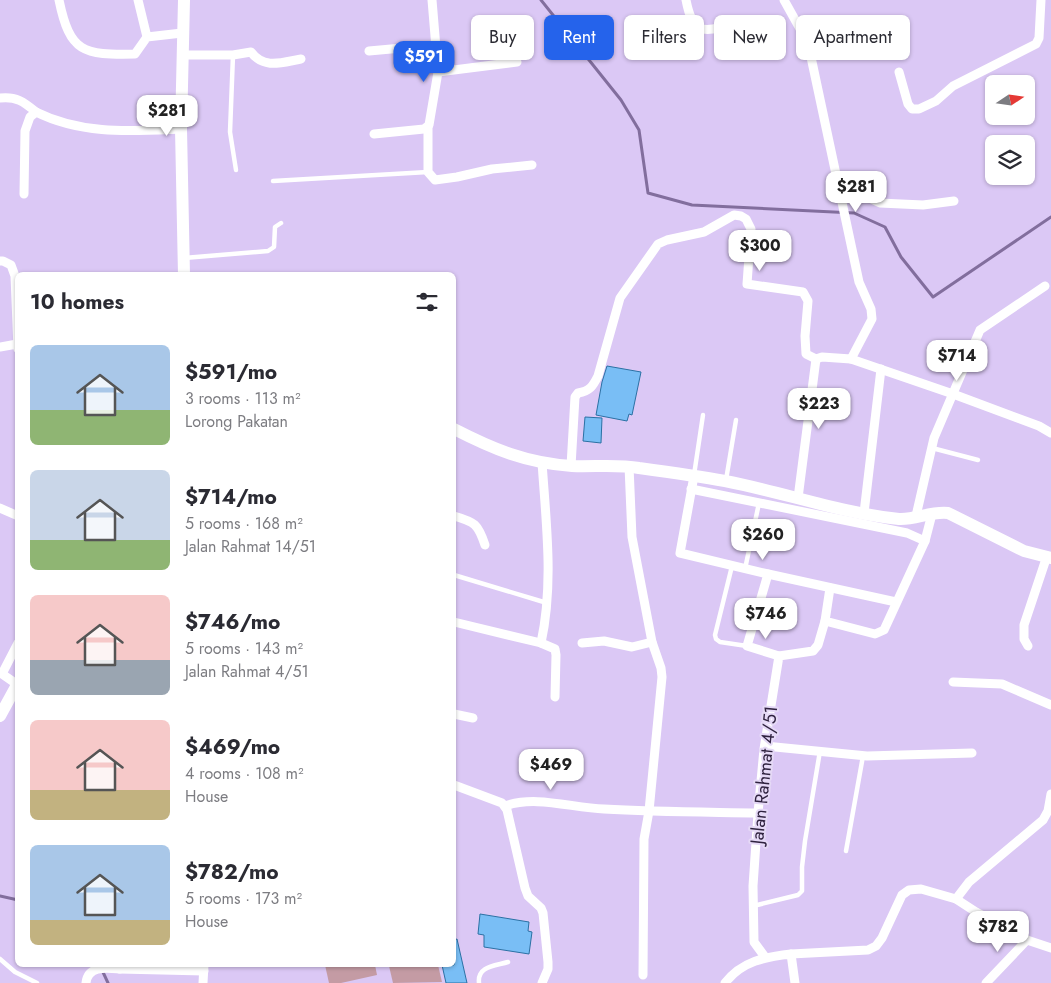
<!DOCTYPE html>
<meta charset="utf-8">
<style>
:root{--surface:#fff;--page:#f7f7f7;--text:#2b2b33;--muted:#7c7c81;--accent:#2563eb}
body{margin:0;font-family:Jost,sans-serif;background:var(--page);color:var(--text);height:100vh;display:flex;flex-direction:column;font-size:19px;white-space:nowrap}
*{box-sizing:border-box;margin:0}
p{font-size:16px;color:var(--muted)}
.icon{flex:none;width:28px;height:28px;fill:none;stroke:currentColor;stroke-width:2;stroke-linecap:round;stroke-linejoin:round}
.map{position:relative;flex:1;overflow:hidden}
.panel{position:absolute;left:15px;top:272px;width:441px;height:695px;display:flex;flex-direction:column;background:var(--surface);border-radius:8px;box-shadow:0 1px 4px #0004}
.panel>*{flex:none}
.guide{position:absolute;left:471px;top:15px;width:475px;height:45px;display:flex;gap:10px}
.needle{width:32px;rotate:77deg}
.controls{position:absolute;left:985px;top:75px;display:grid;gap:10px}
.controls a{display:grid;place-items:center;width:50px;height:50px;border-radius:8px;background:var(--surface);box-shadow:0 1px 4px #0004;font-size:25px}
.price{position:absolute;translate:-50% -42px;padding:0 11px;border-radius:10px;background:#fff;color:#222;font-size:16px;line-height:32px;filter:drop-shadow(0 1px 2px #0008)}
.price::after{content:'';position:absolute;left:50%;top:30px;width:15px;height:11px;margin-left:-8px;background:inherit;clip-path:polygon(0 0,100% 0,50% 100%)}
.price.active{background:var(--accent);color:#fff}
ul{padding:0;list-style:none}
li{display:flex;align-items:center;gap:15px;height:125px;padding:0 15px}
li span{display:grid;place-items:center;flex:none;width:140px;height:100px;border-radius:8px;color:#555}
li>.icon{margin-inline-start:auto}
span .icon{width:60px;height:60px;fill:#fffc;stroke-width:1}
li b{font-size:21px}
h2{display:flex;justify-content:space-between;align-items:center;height:60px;padding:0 15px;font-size:21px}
.pill{padding:0 18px;border-radius:8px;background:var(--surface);box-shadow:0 1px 4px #0004;font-size:18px;line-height:45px}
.pill.active{background:var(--accent);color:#fff}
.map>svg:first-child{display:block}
.green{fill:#c49ba4}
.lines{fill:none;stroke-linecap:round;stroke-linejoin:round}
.stream{stroke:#826e9d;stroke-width:3}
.building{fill:#79bef5;stroke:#2b71a4}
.lane{stroke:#fff;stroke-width:4.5}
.street{stroke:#fff;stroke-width:9}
.secondary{stroke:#fff;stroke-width:12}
.labels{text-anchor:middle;stroke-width:4;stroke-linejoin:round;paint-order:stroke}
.street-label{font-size:18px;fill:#2f223f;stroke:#e5d9f6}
</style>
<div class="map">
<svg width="1051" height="983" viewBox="0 0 1051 983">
<rect width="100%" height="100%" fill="#dbc8f5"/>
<g class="green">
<path d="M 325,965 L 375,965 L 377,975 L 341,983 L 329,983 Z"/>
<path d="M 395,965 L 438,965 L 442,982 L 393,983 L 389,966 Z"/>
</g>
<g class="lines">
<g class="stream">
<path d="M 541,0 L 621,100 L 639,130 L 648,193 L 692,205 L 854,213 L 885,227 L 901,257 L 933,297 L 1051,217"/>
<path d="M 0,896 L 18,900"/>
<path d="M 102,970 L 108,983"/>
</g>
</g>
<g class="building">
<path d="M 607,366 L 641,372 L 632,415 L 629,414 L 627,421 L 596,415 L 602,382 Z"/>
<path d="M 585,417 L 602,418 L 601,443 L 583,441 Z"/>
<path d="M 480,914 L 529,922 L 528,931 L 532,932 L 529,954 L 484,947 L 484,935 L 478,934 Z"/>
<path d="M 457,939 L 467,983 L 446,983 L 442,965 L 454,965 L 454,940 Z"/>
</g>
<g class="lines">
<g class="lane">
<path d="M 233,55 L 230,132 L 236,170"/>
<path d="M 273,181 L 428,172"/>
<path d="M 184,258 L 268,251 L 274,247 L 275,227 L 281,223"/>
<path d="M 932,448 L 978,460"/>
<path d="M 694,475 L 703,415"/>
<path d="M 726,480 L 736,420"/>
<path d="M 732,566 L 715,635 L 716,639 L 720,642 L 747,646"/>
<path d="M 745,569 L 759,503"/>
<path d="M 454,575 L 547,603"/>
<path d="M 846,851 L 863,756"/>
<path d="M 753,906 L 798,895 L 802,891 L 802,867 L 805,841 L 820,751"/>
<path d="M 0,959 L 15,972 L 37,983"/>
<path d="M 479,983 C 477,966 495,966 508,962"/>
</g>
<g class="street">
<path d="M 59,0 C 70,53 83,55 135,54 L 147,37 L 182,33"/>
<path d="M 138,0 L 147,37"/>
<path d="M 686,0 C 693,36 703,32 734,24"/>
<path d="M 784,0 L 808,43 L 859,282 L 871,309 L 872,319 L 851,359"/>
<path d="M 369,51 L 435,45"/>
<path d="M 182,55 L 233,55 L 251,52 C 264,70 283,62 301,59"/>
<path d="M 438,72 L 517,62"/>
<path d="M 899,72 L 908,104 L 912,109 L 919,109 L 936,101 L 953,86 L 1036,44 L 1039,38 L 1041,0"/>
<path d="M 0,98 C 16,96 24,102 36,112 L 30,117 L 25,131 L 24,194"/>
<path d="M 36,112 C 82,135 131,131 181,129"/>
<path d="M 428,127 L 428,172 L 435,180 L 457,177 L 492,169 L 532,165"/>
<path d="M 374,134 L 424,129 L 429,125 L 438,72 L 432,0"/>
<path d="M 837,183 L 880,203 L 923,205 L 954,201"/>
<path d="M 0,261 L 3,261 L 11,265 L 15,276 L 18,349"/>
<path d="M 0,347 L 17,344"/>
<path d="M 816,359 L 822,357 L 851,359 L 953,394 L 1039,426 L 1051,433"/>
<path d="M 571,466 L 575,397 L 578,393 C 590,391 593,386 598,376 L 620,298 L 658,244 L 667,240 L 704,232 L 734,215 L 741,216 L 746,219 L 751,229 L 747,284 L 803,292 L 808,301 L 805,336 L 806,354 L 816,359"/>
<path d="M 629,466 L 632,537 L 652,642 L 661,668 L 662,677 L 649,811 L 644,839 L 643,975"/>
<path d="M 694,476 L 680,553 L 768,574 L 896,602"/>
<path d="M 691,489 L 907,533 L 925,541"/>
<path d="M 798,498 L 816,359"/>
<path d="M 0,508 L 18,516"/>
<path d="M 864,513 L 881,369"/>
<path d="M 454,516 C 475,522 478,524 485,545"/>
<path d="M 916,516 L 934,438 L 980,330 L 1045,286"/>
<path d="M 768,574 L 747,646 L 779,656"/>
<path d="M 830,588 L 825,621 L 875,634 L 884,630 L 925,541 L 932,514"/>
<path d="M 454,622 L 541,643 L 555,649 L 556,655 L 555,697"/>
<path d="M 18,643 L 2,674 L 18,685"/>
<path d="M 541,643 C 554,583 546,523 542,462"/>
<path d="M 582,643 L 604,641 L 632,647 L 652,642"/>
<path d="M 1028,646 L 1024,639 L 1024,625 L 1047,556"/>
<path d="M 953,682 L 1002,684 L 1051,705"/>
<path d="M 454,714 L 473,718"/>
<path d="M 765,746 L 867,756 L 972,753"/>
<path d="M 454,785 L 502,803 L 507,810 L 525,888 L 528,896 L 541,908 L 543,913 L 548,962 L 548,969 L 542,983"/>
<path d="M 505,806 C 536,795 572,808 604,809 C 655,812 706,812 758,813"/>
<path d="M 956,899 L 969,882 L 1043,820 L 1048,811 L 1051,794"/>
<path d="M 791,954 L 868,950 L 876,946 L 882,938 L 902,895 L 909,890 L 921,889 L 956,899 L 976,912 L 1027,940 L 1051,948"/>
<path d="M 765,957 L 754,942 L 753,886 L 758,813 L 764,749 L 779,656 L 813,651 L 818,645 L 825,621"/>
<path d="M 120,965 L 120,969 L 204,971"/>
<path d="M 86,983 C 88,965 107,968 120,969"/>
<path d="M 203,983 L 204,965"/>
<path d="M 725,983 C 742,961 765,957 791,954 L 795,983"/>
<path d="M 986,983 L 1027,940"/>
</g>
<g class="secondary">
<path d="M 184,0 L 181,129 L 184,275"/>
<path d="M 454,429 C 493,449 526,463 572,466 C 594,467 617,464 639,468 C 668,472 697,476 725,481 C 783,492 840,513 899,519 C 915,520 931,511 948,513 L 1024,551 L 1051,558"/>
<path d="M 0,716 L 18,683"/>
</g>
</g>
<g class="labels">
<g class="street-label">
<text transform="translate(764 775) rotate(-84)" y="6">Jalan Rahmat 4/51</text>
</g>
</g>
</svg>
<div class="controls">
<a><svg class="needle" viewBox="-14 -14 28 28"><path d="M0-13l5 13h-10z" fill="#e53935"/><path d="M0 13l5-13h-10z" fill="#7c7c81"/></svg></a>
<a><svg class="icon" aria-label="layers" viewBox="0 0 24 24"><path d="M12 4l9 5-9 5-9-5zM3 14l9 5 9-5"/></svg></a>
</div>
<b class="price active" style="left:424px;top:83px">$591</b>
<b class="price" style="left:167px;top:137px">$281</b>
<b class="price" style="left:856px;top:213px">$281</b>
<b class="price" style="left:760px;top:272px">$300</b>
<b class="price" style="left:957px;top:382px">$714</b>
<b class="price" style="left:819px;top:430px">$223</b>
<b class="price" style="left:763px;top:561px">$260</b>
<b class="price" style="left:766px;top:640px">$746</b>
<b class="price" style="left:551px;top:791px">$469</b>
<b class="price" style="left:998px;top:953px">$782</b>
<div class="guide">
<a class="pill">Buy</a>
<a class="pill active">Rent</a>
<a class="pill">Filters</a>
<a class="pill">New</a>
<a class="pill">Apartment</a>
</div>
<section class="panel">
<h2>10 homes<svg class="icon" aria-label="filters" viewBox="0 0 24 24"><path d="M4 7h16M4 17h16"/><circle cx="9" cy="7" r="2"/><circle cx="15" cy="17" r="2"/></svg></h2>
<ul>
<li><span style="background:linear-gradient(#a9c7e8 65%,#8fb573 0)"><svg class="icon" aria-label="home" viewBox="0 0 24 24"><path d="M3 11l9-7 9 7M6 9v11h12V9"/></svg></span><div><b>$591/mo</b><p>3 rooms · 113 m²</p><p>Lorong Pakatan</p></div></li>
<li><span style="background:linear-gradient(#c9d6e8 70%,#8fb573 0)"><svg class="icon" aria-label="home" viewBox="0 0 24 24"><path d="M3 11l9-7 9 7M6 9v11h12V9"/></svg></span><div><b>$714/mo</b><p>5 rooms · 168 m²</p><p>Jalan Rahmat 14/51</p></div></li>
<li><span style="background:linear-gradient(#f6c9c9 65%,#9aa5b1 0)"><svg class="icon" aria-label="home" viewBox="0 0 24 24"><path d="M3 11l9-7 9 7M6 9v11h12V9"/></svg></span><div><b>$746/mo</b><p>5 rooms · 143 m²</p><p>Jalan Rahmat 4/51</p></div></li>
<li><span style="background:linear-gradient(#f6c9c9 70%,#c2b280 0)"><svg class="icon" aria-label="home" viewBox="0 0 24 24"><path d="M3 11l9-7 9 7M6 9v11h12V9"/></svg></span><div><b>$469/mo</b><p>4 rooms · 108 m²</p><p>House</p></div></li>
<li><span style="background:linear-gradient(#a9c7e8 75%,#c2b280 0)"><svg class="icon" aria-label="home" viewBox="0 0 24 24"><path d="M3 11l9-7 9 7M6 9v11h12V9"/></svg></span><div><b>$782/mo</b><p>5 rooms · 173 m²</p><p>House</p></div></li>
</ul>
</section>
</div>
